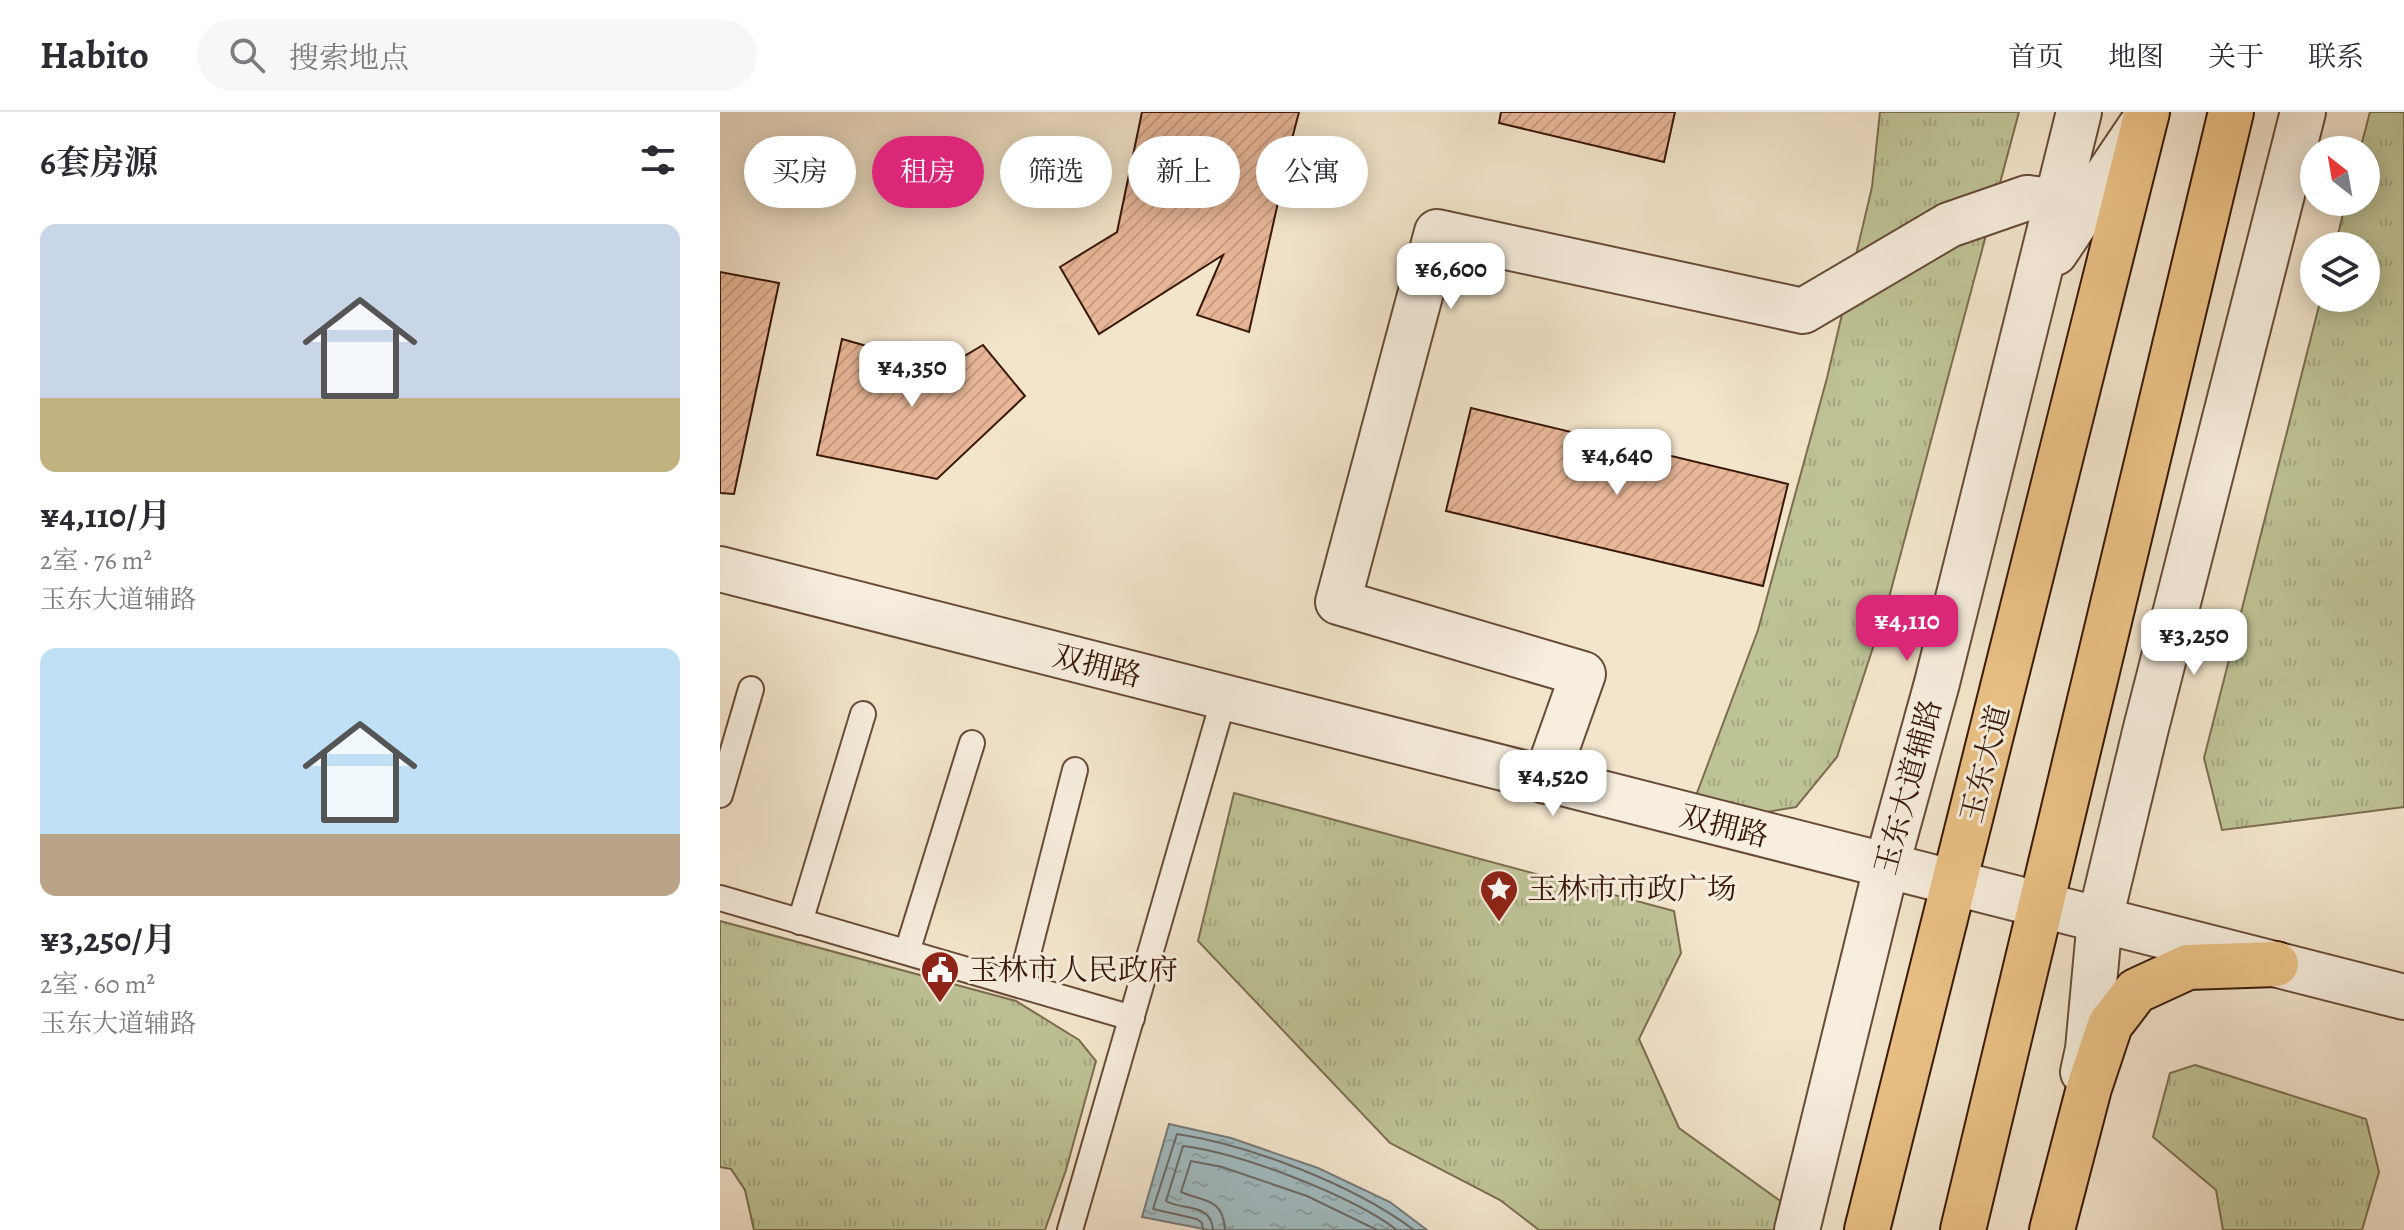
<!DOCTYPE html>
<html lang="zh">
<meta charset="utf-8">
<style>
:root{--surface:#fff;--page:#f7f7f7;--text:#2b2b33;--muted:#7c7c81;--line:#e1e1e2;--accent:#db2777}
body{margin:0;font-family:Alegreya,"Noto Serif SC",serif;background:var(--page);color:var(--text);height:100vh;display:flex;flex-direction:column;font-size:30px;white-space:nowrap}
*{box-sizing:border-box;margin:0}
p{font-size:26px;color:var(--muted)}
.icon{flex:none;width:44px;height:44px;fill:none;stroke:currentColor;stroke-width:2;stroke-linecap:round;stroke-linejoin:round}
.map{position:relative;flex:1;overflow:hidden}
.side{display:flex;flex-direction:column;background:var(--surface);width:720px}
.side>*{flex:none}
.guide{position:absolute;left:24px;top:24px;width:760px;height:72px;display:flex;gap:16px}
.needle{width:52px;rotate:329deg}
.fabs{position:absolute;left:1580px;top:24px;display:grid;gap:16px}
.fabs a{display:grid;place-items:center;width:80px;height:80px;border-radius:50%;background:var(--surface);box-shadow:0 4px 20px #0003;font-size:40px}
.price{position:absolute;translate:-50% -68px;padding:0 18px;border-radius:16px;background:#fff;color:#222;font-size:26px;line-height:52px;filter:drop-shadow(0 2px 4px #0008)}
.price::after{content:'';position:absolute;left:50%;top:48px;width:24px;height:18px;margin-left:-12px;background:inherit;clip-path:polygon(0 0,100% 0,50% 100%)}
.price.selected{background:var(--accent);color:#fff}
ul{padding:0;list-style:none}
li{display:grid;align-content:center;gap:16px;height:424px;padding:0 40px}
li span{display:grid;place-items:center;height:248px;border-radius:16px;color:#555}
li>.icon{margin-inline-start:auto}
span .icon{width:144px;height:144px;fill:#fffc;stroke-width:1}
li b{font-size:34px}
h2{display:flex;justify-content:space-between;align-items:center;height:96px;padding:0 40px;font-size:34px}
.tag{padding:0 28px;border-radius:36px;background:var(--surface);box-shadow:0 4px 20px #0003;font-size:28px;line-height:72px}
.tag.selected{background:var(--accent);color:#fff}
header{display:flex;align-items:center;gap:48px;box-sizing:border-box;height:112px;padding:0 40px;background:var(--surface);border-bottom:2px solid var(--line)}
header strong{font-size:38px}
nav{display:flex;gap:44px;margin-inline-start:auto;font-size:28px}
.search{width:560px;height:72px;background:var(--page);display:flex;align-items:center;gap:20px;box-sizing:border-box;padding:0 28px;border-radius:44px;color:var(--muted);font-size:30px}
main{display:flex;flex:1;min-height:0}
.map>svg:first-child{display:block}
.grass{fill:url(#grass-tufts);stroke:#7c6e4f;stroke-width:2}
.water{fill:url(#water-ripples);stroke:#777a78;stroke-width:2}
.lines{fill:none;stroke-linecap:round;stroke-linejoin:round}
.shore{stroke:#6d6a65;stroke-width:2}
.building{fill:url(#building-hatch);stroke:#391808;stroke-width:2}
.service-casing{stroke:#684b39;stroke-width:28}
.minor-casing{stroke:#684b39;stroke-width:48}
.tertiary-casing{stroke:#684b39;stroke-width:48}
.primary-casing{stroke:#391808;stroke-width:48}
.service{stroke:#f7eede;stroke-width:24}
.minor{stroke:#f7eede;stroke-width:44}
.tertiary{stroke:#f7eede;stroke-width:44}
.primary{stroke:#eac286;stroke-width:44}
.labels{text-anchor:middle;stroke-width:6;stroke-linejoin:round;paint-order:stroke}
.street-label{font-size:30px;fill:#391808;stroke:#f7eede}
.poi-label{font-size:30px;fill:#391808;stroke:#f7eede;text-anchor:start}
</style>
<header>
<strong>Habito</strong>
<div class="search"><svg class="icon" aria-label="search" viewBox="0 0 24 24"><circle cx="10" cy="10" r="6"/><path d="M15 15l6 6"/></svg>搜索地点</div>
<nav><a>首页</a><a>地图</a><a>关于</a><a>联系</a></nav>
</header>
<main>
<section class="side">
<h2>6套房源<svg class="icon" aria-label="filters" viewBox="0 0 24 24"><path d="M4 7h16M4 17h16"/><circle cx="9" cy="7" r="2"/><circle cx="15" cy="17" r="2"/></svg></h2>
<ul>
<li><span style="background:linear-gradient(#c9d6e8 70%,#c2b280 0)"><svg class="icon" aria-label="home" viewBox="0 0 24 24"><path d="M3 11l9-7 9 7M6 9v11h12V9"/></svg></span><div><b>¥4,110/月</b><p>2室 · 76 m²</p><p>玉东大道辅路</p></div></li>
<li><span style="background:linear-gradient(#bfe0f5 75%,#b9a48a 0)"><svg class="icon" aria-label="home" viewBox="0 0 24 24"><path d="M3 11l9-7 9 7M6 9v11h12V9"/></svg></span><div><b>¥3,250/月</b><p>2室 · 60 m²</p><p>玉东大道辅路</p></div></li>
</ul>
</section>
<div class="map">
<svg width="1684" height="1118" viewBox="0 0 1684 1118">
<defs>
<pattern id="grass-tufts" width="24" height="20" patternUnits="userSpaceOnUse" patternTransform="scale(2)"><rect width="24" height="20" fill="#bec396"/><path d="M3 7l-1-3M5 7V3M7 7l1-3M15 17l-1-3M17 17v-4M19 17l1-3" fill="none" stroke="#a4a780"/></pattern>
<pattern id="water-ripples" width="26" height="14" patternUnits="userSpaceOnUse" patternTransform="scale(2)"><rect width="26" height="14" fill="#a1bcc2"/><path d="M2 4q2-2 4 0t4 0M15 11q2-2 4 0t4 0" fill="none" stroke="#8ba1a5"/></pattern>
<pattern id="building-hatch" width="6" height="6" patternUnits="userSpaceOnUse" patternTransform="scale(2)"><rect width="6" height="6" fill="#e7b798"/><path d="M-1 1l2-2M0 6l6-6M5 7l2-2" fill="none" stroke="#c79d82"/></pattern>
</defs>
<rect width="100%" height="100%" fill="#f3e5cc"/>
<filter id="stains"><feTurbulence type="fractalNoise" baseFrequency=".0025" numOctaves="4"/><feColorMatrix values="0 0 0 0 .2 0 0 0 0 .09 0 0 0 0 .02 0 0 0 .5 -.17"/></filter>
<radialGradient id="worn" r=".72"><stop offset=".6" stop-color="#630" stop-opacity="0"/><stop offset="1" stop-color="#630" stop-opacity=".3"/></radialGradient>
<g class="grass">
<path d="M 1160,0 L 1299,0 L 1167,493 L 1117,645 L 1076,695 L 1029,703 L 974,689 L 1038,518 L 1107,266 L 1152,75 Z"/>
<path d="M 1650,0 L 1684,0 L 1684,695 L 1502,718 L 1484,646 L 1601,186 L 1646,186 L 1646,134 L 1615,134 L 1626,90 L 1646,90 L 1646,38 L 1640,38 Z"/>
<path d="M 514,681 L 954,799 L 961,841 L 919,927 L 959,1016 L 1063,1091 L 1057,1118 L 819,1118 L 780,1088 L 670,1031 L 478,829 Z"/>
<path d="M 0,809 L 296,889 L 359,928 L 376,949 L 346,1058 L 325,1118 L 34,1118 L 25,1078 L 11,1057 L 0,1055 Z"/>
<path d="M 1475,953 L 1646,1007 L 1659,1060 L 1642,1118 L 1503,1118 L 1496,1078 L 1433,1025 L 1450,961 Z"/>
</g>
<path class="water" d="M 449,1012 L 511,1026 L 598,1056 L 670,1090 L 707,1118 L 489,1118 L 422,1105 Z"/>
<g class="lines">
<g class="shore">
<path d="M 483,1118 L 482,1111 L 477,1107 L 433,1097 L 457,1022 C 530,1033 634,1073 694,1118"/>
<path d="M 493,1118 C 491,1090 463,1099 446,1089 L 463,1034 C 520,1041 631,1083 677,1118"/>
<path d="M 505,1118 C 503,1085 483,1090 461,1080 L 471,1049 L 502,1055 L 587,1084 L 657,1118"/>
</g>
</g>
<g class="building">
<path d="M 422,0 L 579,0 L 559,77 L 561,77 L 529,220 L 477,203 L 503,143 L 379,222 L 340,155 L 397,120 Z"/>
<path d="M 781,0 L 955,0 L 944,50 L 779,11 Z"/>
<path d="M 0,160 L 59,171 L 14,382 L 0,381 Z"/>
<path d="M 122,227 L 224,256 L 263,233 L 305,284 L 217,367 L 97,343 Z"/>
<path d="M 751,296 L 1068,372 L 1043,474 L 726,399 Z"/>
</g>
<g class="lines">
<g class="service-casing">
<g id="service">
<path d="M 0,683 L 31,577"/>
<path d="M 0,786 L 412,906"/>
<path d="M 80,810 L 143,602"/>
<path d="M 187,840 L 252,631"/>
<path d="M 300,873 L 355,658"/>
<path d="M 350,1118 L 504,586"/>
</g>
</g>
<g class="minor-casing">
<path id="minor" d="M 825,669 L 863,562 L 618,490 L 717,120 L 1083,199 L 1229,113 L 1307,86 L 1337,89"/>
</g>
<g class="tertiary-casing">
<g id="tertiary">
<path d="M 1335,141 L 1422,12"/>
<path d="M 0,457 L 1684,885"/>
<path d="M 1363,960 L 1368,937 L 1380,807 L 1426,616 L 1583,0"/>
<path d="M 1077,1118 L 1166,756 L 1217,571 L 1359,0"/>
</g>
</g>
<g class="primary-casing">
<g id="primary">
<path d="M 1147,1118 L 1427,0"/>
<path d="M 1243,1118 L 1511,0"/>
<path d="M 1332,1118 L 1369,976 L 1390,913 L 1416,879 L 1468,855 L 1556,852"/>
</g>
</g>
<use href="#service" class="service"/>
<use href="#minor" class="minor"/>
<use href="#tertiary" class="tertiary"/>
<use href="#primary" class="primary"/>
</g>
<defs>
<g id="sight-pin" transform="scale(2)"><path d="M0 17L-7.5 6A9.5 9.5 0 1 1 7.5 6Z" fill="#8f2418" stroke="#f7eede"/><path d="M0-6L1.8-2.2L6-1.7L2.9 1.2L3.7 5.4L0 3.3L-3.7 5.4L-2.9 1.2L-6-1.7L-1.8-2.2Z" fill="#fff"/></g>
<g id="civic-pin" transform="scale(2)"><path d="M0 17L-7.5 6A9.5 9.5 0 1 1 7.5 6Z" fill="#8f2418" stroke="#f7eede"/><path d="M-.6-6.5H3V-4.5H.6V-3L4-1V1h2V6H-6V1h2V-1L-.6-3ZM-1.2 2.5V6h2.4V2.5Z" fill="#fff"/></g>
</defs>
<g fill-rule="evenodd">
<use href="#sight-pin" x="779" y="777"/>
<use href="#civic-pin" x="220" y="858"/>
</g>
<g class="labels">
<g class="street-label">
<text transform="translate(377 554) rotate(14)" y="10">双拥路</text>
<text transform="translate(1265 652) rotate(-76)" y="10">玉东大道</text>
<text transform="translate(1188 675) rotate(-75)" y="10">玉东大道辅路</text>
<text transform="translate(1004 714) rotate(14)" y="10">双拥路</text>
</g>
<g class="poi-label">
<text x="807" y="787">玉林市市政广场</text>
<text x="248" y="868">玉林市人民政府</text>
</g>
</g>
<rect width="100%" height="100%" filter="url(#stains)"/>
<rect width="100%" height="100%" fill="url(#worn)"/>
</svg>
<div class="fabs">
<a><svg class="needle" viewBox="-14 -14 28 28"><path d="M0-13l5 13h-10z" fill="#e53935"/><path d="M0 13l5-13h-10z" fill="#7c7c81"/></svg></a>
<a><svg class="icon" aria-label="layers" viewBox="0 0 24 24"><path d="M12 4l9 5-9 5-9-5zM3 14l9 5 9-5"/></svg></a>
</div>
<b class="price" style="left:731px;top:199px">¥6,600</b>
<b class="price" style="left:192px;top:297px">¥4,350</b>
<b class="price" style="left:897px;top:385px">¥4,640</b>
<b class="price selected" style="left:1187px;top:551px">¥4,110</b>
<b class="price" style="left:1474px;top:565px">¥3,250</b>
<b class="price" style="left:833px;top:706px">¥4,520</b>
<div class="guide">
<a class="tag">买房</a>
<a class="tag selected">租房</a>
<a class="tag">筛选</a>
<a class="tag">新上</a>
<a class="tag">公寓</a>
</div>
</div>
</main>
